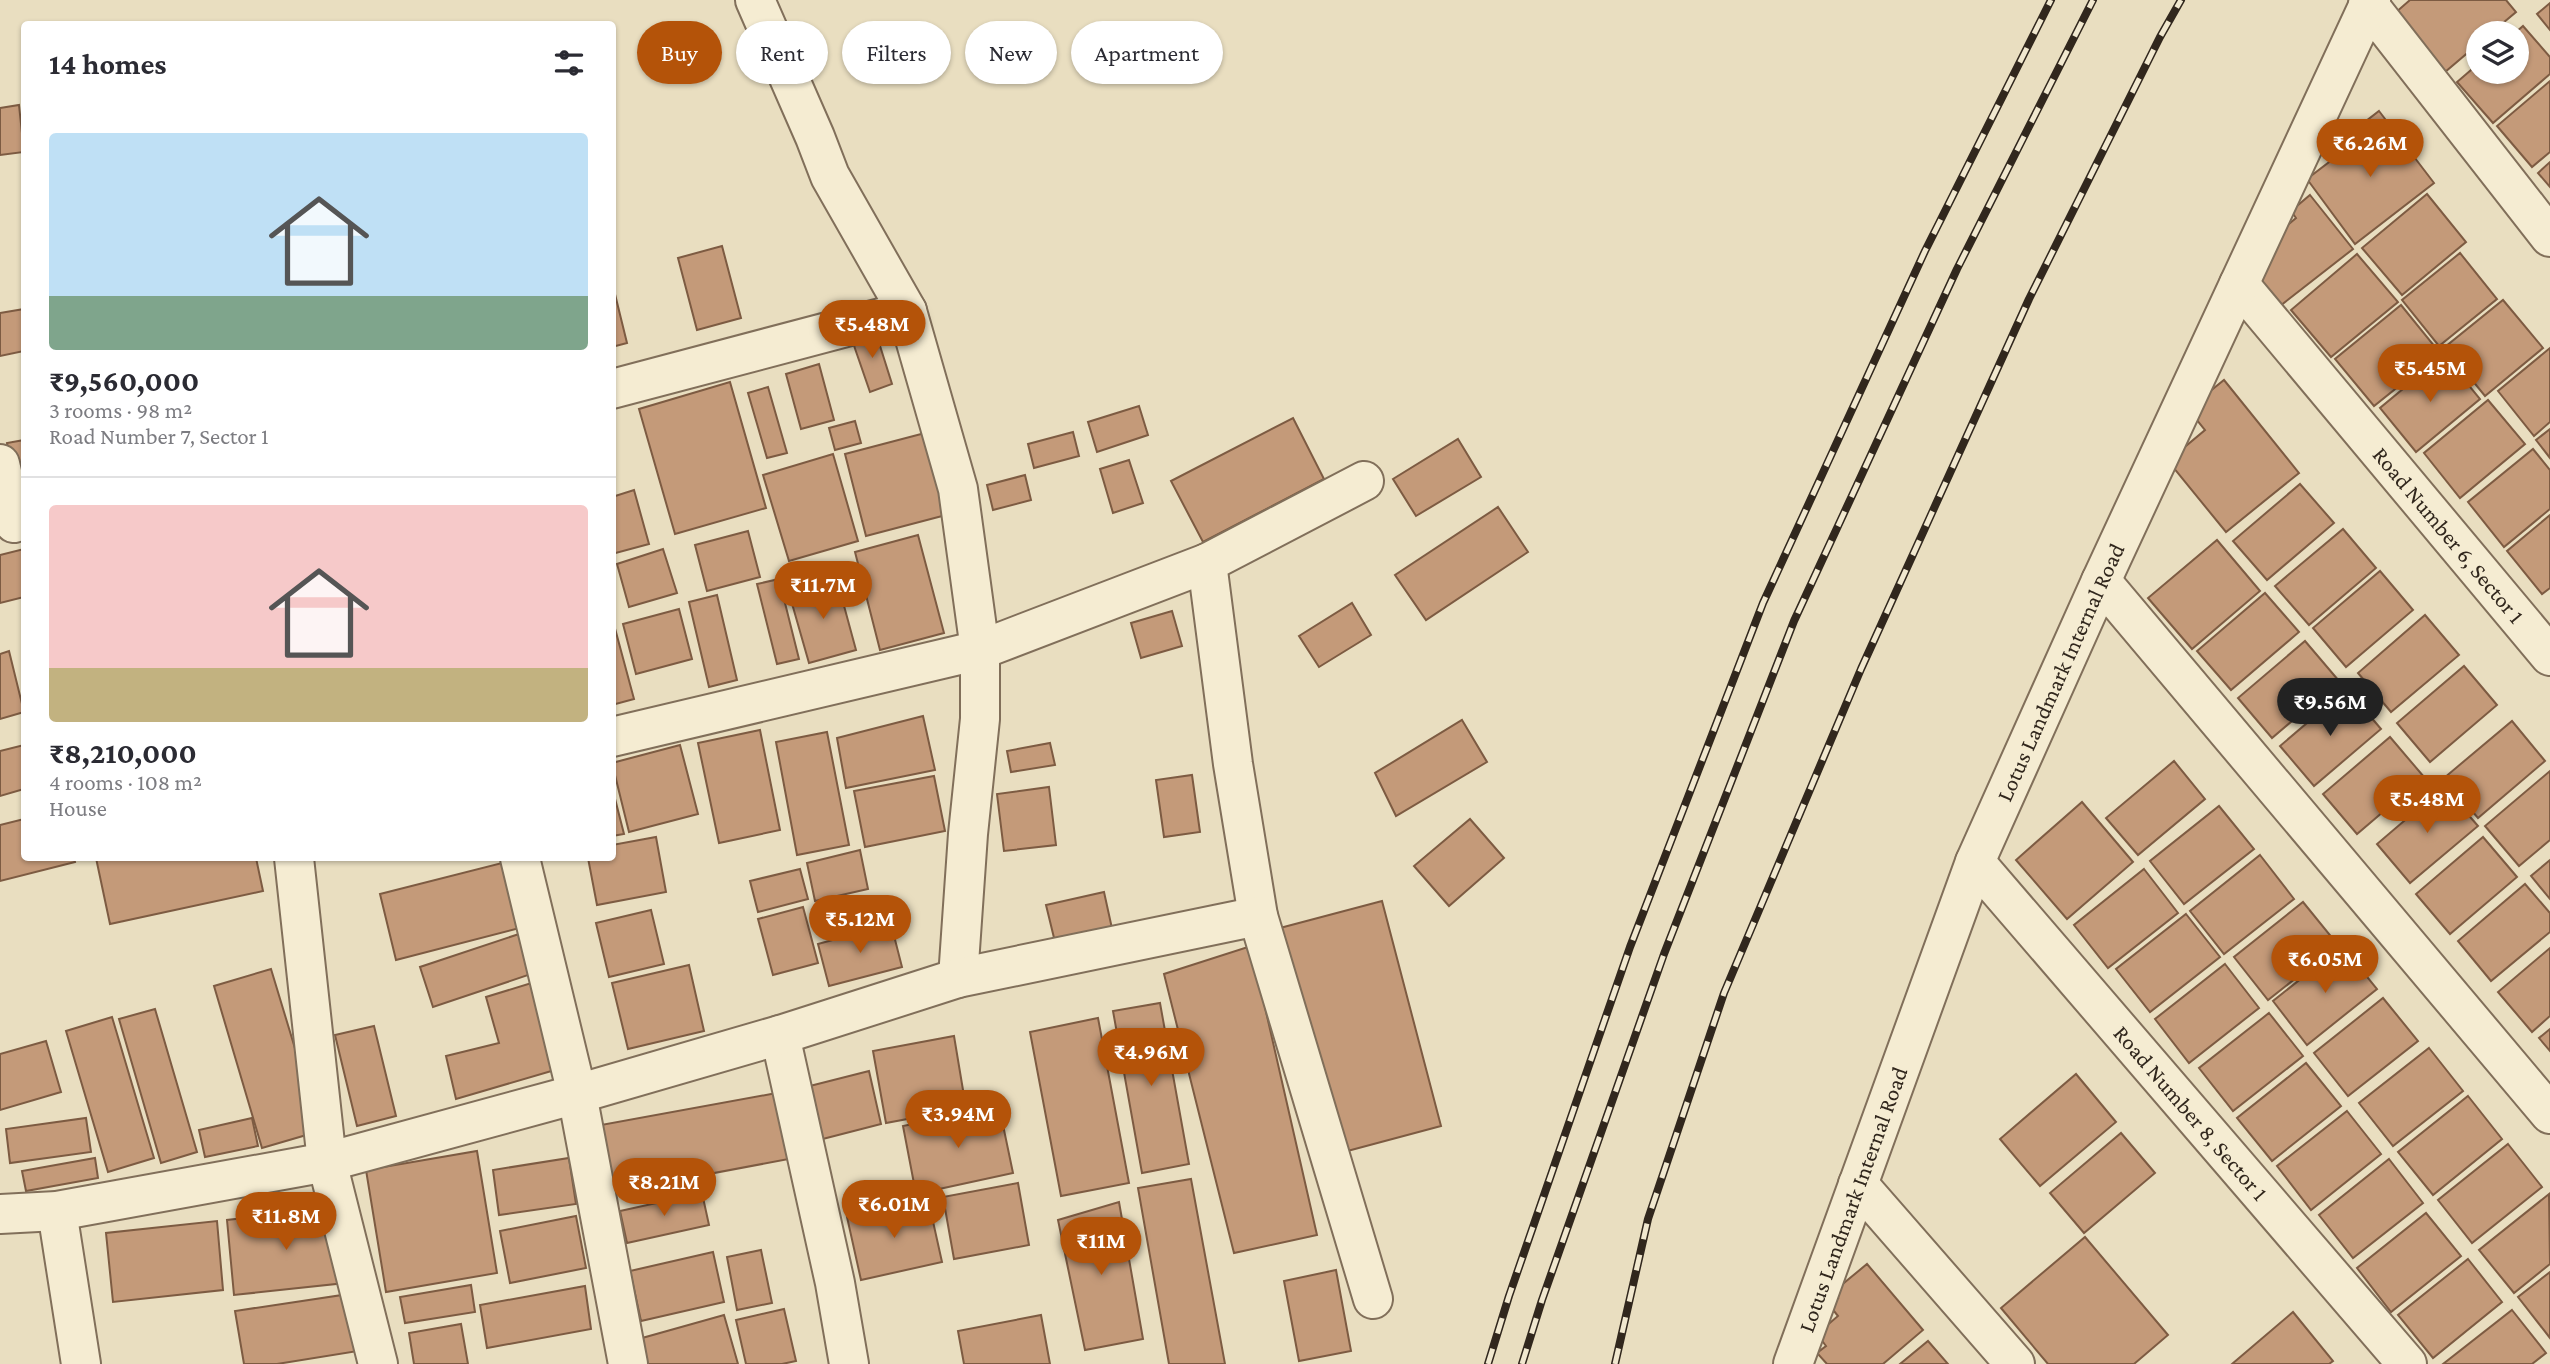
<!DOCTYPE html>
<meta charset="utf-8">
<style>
:root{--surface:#fff;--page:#f2f2f3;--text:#2b2b33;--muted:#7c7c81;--line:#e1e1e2;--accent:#b45309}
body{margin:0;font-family:"Crimson Pro",serif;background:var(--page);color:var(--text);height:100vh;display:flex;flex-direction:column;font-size:26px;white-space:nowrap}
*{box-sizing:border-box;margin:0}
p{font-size:23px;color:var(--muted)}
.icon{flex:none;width:38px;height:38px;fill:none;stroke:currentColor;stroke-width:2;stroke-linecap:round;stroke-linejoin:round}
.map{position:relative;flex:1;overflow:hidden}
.details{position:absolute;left:21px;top:21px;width:595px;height:840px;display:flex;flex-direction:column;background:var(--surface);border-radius:7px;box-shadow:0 2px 5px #0004}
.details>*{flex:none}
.guide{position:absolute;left:637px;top:21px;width:665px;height:63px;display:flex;gap:14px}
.tools{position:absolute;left:2466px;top:21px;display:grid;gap:14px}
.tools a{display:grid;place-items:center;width:63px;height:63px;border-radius:50%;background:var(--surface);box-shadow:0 2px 5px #0004;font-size:35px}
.price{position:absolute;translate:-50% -60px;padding:0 16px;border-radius:24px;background:var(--accent);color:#fff;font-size:23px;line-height:46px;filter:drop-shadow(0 2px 4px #0008)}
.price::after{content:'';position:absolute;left:50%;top:42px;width:21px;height:16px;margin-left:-10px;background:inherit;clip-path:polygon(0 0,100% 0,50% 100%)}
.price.active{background:#222;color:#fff}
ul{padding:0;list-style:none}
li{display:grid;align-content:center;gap:14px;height:371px;padding:0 28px}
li+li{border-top:2px solid var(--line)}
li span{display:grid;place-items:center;height:217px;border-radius:7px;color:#555}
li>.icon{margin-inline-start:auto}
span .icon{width:126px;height:126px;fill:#fffc;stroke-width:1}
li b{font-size:30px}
h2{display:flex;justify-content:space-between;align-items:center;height:84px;padding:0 28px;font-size:30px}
.chip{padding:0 24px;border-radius:32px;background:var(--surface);box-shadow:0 2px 5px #0004;font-size:24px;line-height:63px}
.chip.active{background:var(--accent);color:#fff}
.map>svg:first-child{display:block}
.building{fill:#c49a79;stroke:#7d5b42;stroke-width:2}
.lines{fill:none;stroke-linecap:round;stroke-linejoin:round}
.minor-casing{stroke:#816f5a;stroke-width:42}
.minor{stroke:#f5ecd2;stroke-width:38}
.rail-casing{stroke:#31271d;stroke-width:8}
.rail{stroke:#f1e8cf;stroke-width:5;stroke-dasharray:16;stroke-linecap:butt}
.labels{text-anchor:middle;stroke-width:5;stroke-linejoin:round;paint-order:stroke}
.street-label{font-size:23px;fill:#31271d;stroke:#f1e8cf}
</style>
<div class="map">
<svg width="2550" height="1364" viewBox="0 0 2550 1364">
<rect width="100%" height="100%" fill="#e9dec0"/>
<g class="building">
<path d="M 2410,0 L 2506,0 L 2516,12 L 2491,33 L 2478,33 L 2478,44 L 2445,72 L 2395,13 Z"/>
<path d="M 2550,3 L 2550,30 L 2537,14 Z"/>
<path d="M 2523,26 L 2550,57 L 2550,74 L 2493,123 L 2457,82 L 2478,64 L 2478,72 L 2516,72 L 2516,33 L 2515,33 Z"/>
<path d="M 2550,81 L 2550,152 L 2532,167 L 2497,126 Z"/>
<path d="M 19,105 L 24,152 L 0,155 L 0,108 Z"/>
<path d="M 2379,111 L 2434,183 L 2355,244 L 2307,179 L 2354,143 L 2348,135 Z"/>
<path d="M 2550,162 L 2550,187 L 2538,173 Z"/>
<path d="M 2427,194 L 2466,242 L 2402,295 L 2362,248 Z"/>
<path d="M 2310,195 L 2353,249 L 2280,306 L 2256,275 L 2272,238 L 2296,218 L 2291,211 Z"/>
<path d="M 722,246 L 741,318 L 697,330 L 678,258 Z"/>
<path d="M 2460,253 L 2497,299 L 2439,346 L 2402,300 Z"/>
<path d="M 2357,254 L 2398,302 L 2331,357 L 2291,310 Z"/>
<path d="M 612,282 L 627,343 L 612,347 Z"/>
<path d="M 2503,300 L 2543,348 L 2485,396 L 2445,347 Z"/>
<path d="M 2401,305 L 2440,353 L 2374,406 L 2335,359 Z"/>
<path d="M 24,309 L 24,351 L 0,356 L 0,313 Z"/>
<path d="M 875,330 L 892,384 L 870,392 L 851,337 Z"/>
<path d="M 2550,348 L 2550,422 L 2534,436 L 2498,391 Z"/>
<path d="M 2444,355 L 2480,399 L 2416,452 L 2380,408 Z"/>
<path d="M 819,364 L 834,420 L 801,429 L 786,374 Z"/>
<path d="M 2224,380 L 2299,473 L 2226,532 L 2168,461 L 2205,430 L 2188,409 Z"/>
<path d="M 730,382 L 766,508 L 675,534 L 639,409 Z"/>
<path d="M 768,387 L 787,453 L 767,458 L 748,393 Z"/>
<path d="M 2488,400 L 2525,444 L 2460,498 L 2424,453 Z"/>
<path d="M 1139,406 L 1148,435 L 1097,452 L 1088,422 Z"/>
<path d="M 1293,418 L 1324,479 L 1203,542 L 1171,481 Z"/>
<path d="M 855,421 L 861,443 L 835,450 L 829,428 Z"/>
<path d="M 2550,429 L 2550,458 L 2536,440 Z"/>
<path d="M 1073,432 L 1079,456 L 1034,468 L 1028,444 Z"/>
<path d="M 925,433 L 946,515 L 866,536 L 845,454 Z"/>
<path d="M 1458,439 L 1481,477 L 1416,516 L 1393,479 Z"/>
<path d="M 24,440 L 24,490 L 15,492 L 7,443 Z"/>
<path d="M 2533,449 L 2550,470 L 2550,509 L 2504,547 L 2468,502 Z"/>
<path d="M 833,454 L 858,541 L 789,561 L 763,475 Z"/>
<path d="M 1129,460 L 1143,503 L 1113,513 L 1100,469 Z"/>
<path d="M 1025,475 L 1031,500 L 993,510 L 987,485 Z"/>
<path d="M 2300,484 L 2334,523 L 2267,580 L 2233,541 Z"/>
<path d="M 634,490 L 649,544 L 612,554 L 612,497 Z"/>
<path d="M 1498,507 L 1528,552 L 1426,620 L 1395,575 Z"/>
<path d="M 2550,515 L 2550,588 L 2542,594 L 2507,551 Z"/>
<path d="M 2343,529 L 2376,568 L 2309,625 L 2275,586 Z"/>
<path d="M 748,531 L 760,577 L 707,591 L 695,545 Z"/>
<path d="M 918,535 L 944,633 L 880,650 L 855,552 Z"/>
<path d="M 2217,540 L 2260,591 L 2192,649 L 2148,598 Z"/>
<path d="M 24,549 L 24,597 L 0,603 L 0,555 Z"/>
<path d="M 663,549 L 677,593 L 629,607 L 617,564 Z"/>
<path d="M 2380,571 L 2413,610 L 2346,667 L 2313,628 Z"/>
<path d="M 779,579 L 799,659 L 777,664 L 757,584 Z"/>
<path d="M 837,580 L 856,650 L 809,663 L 789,593 Z"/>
<path d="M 2265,593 L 2299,632 L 2231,690 L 2197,651 Z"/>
<path d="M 717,595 L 737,680 L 709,687 L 689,602 Z"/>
<path d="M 1352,603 L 1371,635 L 1319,667 L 1299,636 Z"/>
<path d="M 679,609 L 692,659 L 636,674 L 623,624 Z"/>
<path d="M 1172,611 L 1182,646 L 1141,658 L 1131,623 Z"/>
<path d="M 2425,615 L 2459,655 L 2391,712 L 2358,673 Z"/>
<path d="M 613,621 L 634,699 L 612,705 L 612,621 Z"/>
<path d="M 2305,641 L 2339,681 L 2272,738 L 2238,698 Z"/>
<path d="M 9,651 L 24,712 L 0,719 L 0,654 Z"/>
<path d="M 2464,666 L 2497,705 L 2430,762 L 2397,723 Z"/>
<path d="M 2347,689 L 2381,729 L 2314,786 L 2280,746 Z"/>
<path d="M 923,716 L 935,770 L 846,788 L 837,738 Z"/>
<path d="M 1462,720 L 1487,762 L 1396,816 L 1375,773 Z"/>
<path d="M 2512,721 L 2545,761 L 2478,818 L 2444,778 Z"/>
<path d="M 760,730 L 780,830 L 719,843 L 698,743 Z"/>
<path d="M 827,732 L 849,845 L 797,855 L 776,742 Z"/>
<path d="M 2390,737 L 2424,777 L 2357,834 L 2323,794 Z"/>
<path d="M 1050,743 L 1055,765 L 1011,772 L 1007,751 Z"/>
<path d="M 24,745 L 24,789 L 0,796 L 0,751 Z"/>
<path d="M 680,745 L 698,814 L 629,832 L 612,763 Z"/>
<path d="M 2174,761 L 2205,799 L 2138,855 L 2106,818 Z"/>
<path d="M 2550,771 L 2550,840 L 2519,866 L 2485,826 Z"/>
<path d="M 1192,775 L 1200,832 L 1164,837 L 1156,780 Z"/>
<path d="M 934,776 L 945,831 L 865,847 L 854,791 Z"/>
<path d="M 612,787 L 624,834 L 612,836 Z"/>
<path d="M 1049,787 L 1056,845 L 1004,851 L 997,794 Z"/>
<path d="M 2444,787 L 2478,826 L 2410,883 L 2377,844 Z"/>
<path d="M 2082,802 L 2133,862 L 2067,919 L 2016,860 Z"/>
<path d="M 2219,806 L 2254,849 L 2184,904 L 2150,861 Z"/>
<path d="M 24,819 L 24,858 L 74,858 L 75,862 L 0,881 L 0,825 Z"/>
<path d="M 1470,819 L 1504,858 L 1449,906 L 1414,866 Z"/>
<path d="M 656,837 L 666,892 L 597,905 L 588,858 L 612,858 L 612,845 Z"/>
<path d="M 2483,837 L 2517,877 L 2450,934 L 2416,894 Z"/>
<path d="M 860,850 L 868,889 L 815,901 L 807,863 Z"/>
<path d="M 2260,855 L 2294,899 L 2224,954 L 2190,911 Z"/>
<path d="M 96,858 L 256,858 L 263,891 L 110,924 Z"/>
<path d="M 518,859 L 535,924 L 396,960 L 380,894 Z"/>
<path d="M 2550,860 L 2550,899 L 2531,876 Z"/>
<path d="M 800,869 L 808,899 L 758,912 L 750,881 Z"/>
<path d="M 2144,869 L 2178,913 L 2108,968 L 2074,925 Z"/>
<path d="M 2525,884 L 2550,913 L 2550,932 L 2491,981 L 2458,941 Z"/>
<path d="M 1104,892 L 1113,933 L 1056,946 L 1046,905 Z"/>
<path d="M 1382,901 L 1441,1126 L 1340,1153 L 1280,928 Z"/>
<path d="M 2303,902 L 2338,945 L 2268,1000 L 2234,957 Z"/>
<path d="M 803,907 L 818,963 L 773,975 L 758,919 Z"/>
<path d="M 651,910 L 664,964 L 609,977 L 596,923 Z"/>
<path d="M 2186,914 L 2220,957 L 2150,1012 L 2116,969 Z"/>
<path d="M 891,924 L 902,967 L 829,986 L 818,944 Z"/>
<path d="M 525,932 L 540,971 L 433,1007 L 420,967 Z"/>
<path d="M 1251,946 L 1317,1235 L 1234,1253 L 1164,974 Z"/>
<path d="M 2342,946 L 2377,989 L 2307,1045 L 2273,1001 Z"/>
<path d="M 2550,948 L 2550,1016 L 2532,1032 L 2498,992 Z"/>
<path d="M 2225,964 L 2259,1008 L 2189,1063 L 2155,1019 Z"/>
<path d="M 689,965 L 704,1031 L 628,1049 L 612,983 Z"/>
<path d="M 271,969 L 320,1131 L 262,1148 L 214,986 Z"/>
<path d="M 538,981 L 565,1067 L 456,1099 L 446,1056 L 499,1043 L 486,997 Z"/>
<path d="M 2383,998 L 2418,1041 L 2348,1096 L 2314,1053 Z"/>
<path d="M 1160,1003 L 1189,1164 L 1142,1173 L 1113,1011 Z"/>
<path d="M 155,1009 L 197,1152 L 161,1163 L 119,1019 Z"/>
<path d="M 2269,1013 L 2303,1056 L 2233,1111 L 2199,1068 Z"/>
<path d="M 112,1017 L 154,1158 L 108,1172 L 66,1031 Z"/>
<path d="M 1098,1018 L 1129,1183 L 1061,1196 L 1030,1032 Z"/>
<path d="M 374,1026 L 396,1116 L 357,1126 L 335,1035 Z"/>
<path d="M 2550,1029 L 2550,1051 L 2539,1038 Z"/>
<path d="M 954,1036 L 966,1108 L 886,1123 L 873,1051 Z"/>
<path d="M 46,1041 L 61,1092 L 0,1110 L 0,1054 Z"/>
<path d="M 2429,1048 L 2463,1091 L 2393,1146 L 2359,1103 Z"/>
<path d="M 2306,1063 L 2341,1106 L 2272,1161 L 2237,1118 Z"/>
<path d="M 869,1071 L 881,1124 L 811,1142 L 798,1089 Z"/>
<path d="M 2076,1074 L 2116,1122 L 2040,1186 L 2000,1139 Z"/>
<path d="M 782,1092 L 794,1158 L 613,1192 L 601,1125 Z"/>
<path d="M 2468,1096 L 2502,1139 L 2433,1195 L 2398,1152 Z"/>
<path d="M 999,1106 L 1013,1173 L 916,1194 L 903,1126 Z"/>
<path d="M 2347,1111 L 2381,1154 L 2311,1210 L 2277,1166 Z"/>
<path d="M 86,1118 L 91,1152 L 10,1163 L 6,1129 Z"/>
<path d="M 252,1118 L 258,1146 L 205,1157 L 199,1130 Z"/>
<path d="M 2121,1133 L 2155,1173 L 2084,1233 L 2050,1193 Z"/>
<path d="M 2508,1144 L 2542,1187 L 2472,1243 L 2438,1200 Z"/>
<path d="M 477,1151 L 497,1273 L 386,1292 L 366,1170 Z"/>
<path d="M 95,1158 L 98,1178 L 26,1191 L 22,1171 Z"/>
<path d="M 569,1158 L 576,1204 L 499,1215 L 493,1170 Z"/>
<path d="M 2389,1159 L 2423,1203 L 2353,1258 L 2319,1215 Z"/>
<path d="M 1191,1179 L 1225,1364 L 1169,1364 L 1138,1188 Z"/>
<path d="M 1018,1183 L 1029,1245 L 954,1259 L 943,1197 Z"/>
<path d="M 702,1193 L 709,1225 L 627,1243 L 620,1211 Z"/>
<path d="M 2549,1194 L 2550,1264 L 2514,1293 L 2479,1250 Z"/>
<path d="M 928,1199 L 942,1262 L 861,1280 L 847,1217 Z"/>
<path d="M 1119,1202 L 1143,1339 L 1085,1350 L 1058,1220 Z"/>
<path d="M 337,1208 L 345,1283 L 234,1295 L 227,1220 Z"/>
<path d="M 2426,1213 L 2461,1256 L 2391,1312 L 2357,1268 Z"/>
<path d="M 576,1216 L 586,1268 L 510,1283 L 500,1231 Z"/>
<path d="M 217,1221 L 223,1290 L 113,1302 L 106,1233 Z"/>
<path d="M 2085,1237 L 2168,1335 L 2134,1364 L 2048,1364 L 2001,1308 Z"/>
<path d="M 761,1250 L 772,1303 L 737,1310 L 727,1257 Z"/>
<path d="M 713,1252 L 724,1302 L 641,1321 L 630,1271 Z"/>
<path d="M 2468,1259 L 2502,1302 L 2433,1358 L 2398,1315 Z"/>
<path d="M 1867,1264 L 1923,1330 L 1883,1364 L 1827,1364 L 1817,1353 L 1826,1346 L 1817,1334 L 1838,1316 L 1829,1305 L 1838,1298 L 1833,1292 Z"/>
<path d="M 1336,1270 L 1351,1351 L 1299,1361 L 1284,1281 Z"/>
<path d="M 2550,1272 L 2550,1338 L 2518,1297 Z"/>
<path d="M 471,1285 L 475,1312 L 405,1323 L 400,1297 Z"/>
<path d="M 585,1286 L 591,1329 L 487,1348 L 480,1305 Z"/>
<path d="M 349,1294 L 358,1351 L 277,1364 L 244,1364 L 235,1311 Z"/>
<path d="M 784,1309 L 796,1361 L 782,1364 L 746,1364 L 736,1320 Z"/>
<path d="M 2512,1310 L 2546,1353 L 2532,1364 L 2443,1364 Z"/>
<path d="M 2293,1312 L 2333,1361 L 2329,1364 L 2232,1364 Z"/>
<path d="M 724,1315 L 738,1364 L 642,1364 L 635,1340 Z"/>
<path d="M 1041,1315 L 1050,1364 L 964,1364 L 958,1331 Z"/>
<path d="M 461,1324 L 468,1364 L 414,1364 L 409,1333 Z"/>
<path d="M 1928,1341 L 1948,1364 L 1900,1364 Z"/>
</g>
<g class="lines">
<g class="minor-casing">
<g id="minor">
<path d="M 755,0 L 815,137 L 830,176 L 907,311 L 958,489 L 980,650 L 980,719 L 968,834 L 958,978"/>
<path d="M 2368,4 L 2550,237"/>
<path id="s1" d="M 2239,284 L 2550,656"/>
<path d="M 612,389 L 907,311"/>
<path d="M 0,464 L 14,523"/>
<path d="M 1364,481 L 1207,563 L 1233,764 L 1258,916 L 1373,1299"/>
<path d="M 2101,581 L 2550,1114"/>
<path d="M 612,737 L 980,650 L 1207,563"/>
<path d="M 294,858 L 327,1162 L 378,1364"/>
<path d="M 520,858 L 577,1094 L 628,1364"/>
<path id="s2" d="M 1975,862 L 2407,1364"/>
<path d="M 780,1035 L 835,1283 L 849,1364"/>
<path d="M 1858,1184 L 2015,1364"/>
<path d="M 57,1211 L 81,1364"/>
<path d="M 0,1214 L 57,1211 L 327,1162 L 577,1094 L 780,1035 L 958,978 L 1258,916"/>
<path id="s3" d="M 1793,1364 L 1975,862 L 2101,581 L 2371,0"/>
</g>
</g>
<use href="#minor" class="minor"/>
<g class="rail-casing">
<g id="rail">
<path d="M 1488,1364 L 1509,1296 L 1630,947 L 1763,603 L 1925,251 L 2051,0"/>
<path d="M 1522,1364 L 1542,1300 L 1664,954 L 1794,621 L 1957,269 L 2093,0"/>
<path d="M 1615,1364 L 1648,1219 L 1724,993 L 1861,669 L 2029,299 L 2160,37 L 2181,0"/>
</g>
</g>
<use href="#rail" class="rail"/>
</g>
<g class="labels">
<g class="street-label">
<text dy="8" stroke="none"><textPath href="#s1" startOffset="327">Road Number 6, Sector 1</textPath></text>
<text dy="8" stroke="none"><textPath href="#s3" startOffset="742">Lotus Landmark Internal Road</textPath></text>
<text dy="8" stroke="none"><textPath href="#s2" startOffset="331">Road Number 8, Sector 1</textPath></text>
<text dy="8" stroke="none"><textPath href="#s3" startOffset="175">Lotus Landmark Internal Road</textPath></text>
</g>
</g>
</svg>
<div class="tools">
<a><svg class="icon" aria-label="layers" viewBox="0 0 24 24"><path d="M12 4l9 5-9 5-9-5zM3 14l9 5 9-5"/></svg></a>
</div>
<b class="price" style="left:2370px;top:179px">₹6.26M</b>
<b class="price" style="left:872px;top:360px">₹5.48M</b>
<b class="price" style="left:2430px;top:404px">₹5.45M</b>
<b class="price" style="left:823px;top:621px">₹11.7M</b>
<b class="price active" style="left:2330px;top:738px">₹9.56M</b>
<b class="price" style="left:2427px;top:835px">₹5.48M</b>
<b class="price" style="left:860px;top:955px">₹5.12M</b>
<b class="price" style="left:2325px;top:995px">₹6.05M</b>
<b class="price" style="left:1151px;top:1088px">₹4.96M</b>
<b class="price" style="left:958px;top:1150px">₹3.94M</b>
<b class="price" style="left:664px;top:1218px">₹8.21M</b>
<b class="price" style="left:894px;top:1240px">₹6.01M</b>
<b class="price" style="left:286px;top:1252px">₹11.8M</b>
<b class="price" style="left:1101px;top:1277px">₹11M</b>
<div class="guide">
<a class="chip active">Buy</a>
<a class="chip">Rent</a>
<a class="chip">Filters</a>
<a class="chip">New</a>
<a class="chip">Apartment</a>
</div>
<section class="details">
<h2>14 homes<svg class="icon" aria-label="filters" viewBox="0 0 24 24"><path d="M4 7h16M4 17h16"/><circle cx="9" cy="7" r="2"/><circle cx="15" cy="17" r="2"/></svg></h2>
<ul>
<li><span style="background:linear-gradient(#bfe0f5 75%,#7fa58c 0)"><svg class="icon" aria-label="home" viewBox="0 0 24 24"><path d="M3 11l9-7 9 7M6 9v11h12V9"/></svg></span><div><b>₹9,560,000</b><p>3 rooms · 98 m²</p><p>Road Number 7, Sector 1</p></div></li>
<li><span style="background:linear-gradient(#f6c9c9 75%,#c2b280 0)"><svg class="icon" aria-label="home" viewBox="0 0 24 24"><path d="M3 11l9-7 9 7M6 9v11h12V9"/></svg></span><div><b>₹8,210,000</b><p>4 rooms · 108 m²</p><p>House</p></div></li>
</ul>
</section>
</div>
